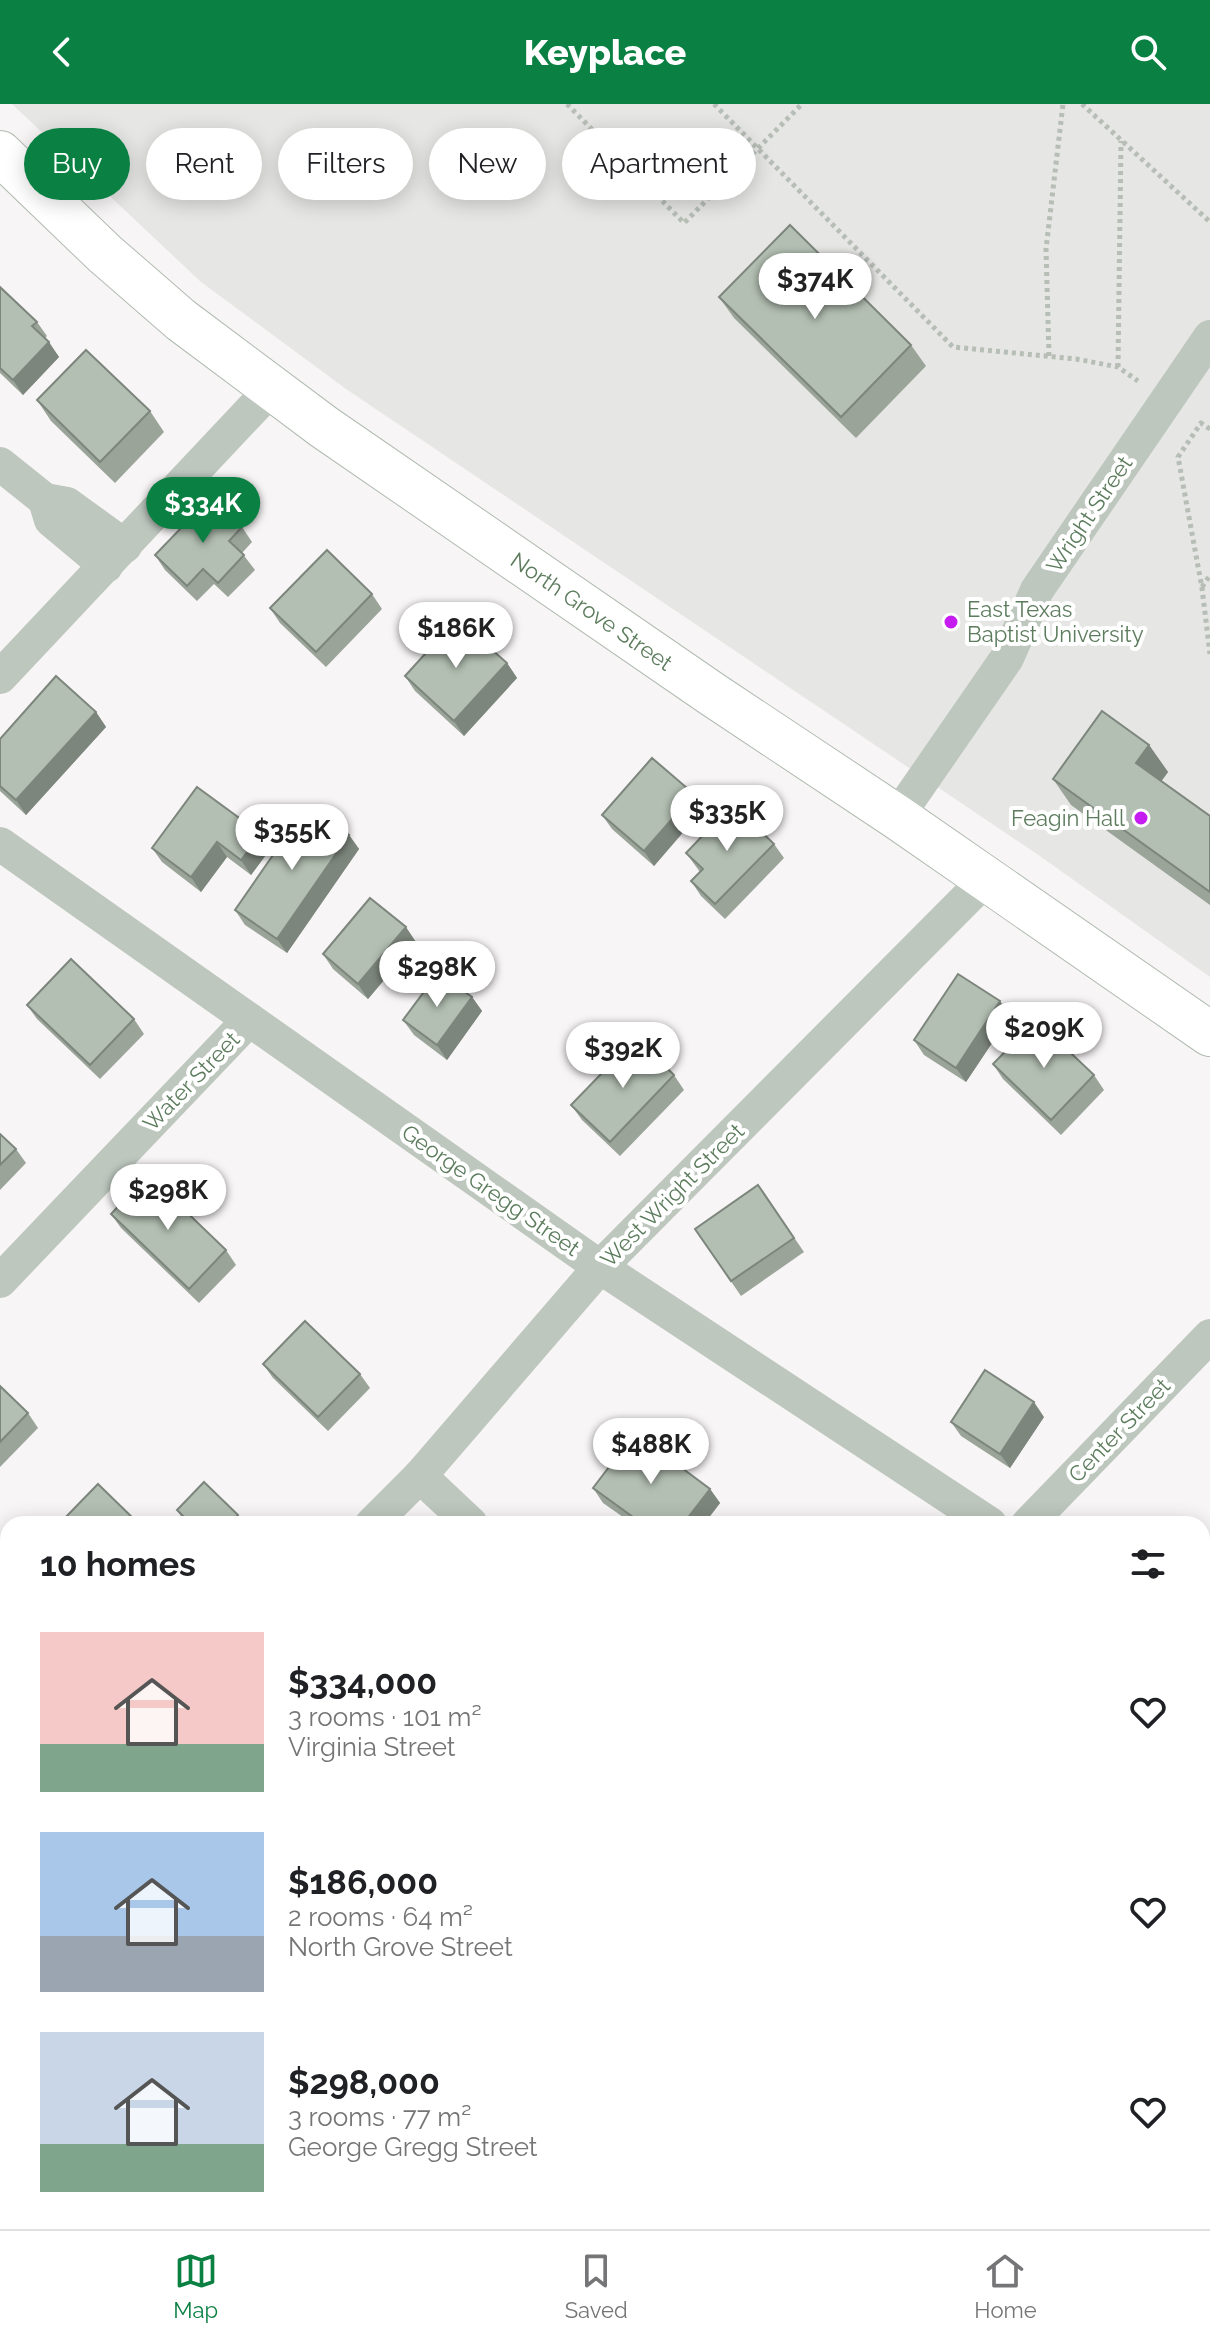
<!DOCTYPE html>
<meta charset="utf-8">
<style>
:root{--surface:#fff;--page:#f6f6f6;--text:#202124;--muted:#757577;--line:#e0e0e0;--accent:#0b8043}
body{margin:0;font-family:Raleway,sans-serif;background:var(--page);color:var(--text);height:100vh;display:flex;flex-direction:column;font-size:30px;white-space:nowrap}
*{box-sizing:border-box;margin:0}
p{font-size:26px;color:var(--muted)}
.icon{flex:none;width:44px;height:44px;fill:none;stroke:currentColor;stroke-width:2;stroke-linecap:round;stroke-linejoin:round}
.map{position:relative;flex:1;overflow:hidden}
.sheet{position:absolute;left:0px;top:1412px;width:1210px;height:714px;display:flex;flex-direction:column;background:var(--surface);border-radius:24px 24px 0 0;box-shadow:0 4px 20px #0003}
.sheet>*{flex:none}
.top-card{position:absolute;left:24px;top:24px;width:800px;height:72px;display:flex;gap:16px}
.price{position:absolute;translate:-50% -68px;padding:0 18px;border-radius:28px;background:#fff;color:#222;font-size:26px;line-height:52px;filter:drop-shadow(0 2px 4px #0008)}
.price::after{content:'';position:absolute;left:50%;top:48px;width:24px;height:18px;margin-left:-12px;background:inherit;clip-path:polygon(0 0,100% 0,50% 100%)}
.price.selected{background:var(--accent);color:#fff}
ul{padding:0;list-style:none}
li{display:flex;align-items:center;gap:24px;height:200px;padding:0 40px}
li span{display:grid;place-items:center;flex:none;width:224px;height:160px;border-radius:0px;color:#555}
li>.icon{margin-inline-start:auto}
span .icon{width:96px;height:96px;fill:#fffc;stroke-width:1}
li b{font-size:34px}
h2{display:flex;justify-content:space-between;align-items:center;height:96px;padding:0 40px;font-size:34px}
.chip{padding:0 28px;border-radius:36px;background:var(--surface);box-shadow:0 4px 20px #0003;font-size:28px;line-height:72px}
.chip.selected{background:var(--accent);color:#fff}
header{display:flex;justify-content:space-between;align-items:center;height:104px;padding:0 40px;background:var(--accent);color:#fff;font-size:36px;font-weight:800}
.menu{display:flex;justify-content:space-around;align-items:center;height:112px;border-top:2px solid var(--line);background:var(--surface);font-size:22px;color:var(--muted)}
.menu a{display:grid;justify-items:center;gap:4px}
.menu .selected{color:var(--accent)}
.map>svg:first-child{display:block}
.built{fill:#e6e6e4}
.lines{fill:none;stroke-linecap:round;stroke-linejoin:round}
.major-casing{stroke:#b1bcb1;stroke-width:46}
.path{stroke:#b6beb6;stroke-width:5;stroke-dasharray:4 4;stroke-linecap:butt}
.minor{stroke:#bdc7be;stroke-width:34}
.major{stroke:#fff;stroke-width:44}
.wall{fill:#9aa499}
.shaded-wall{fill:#7d867d}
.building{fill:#b3bfb2;stroke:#7d867d;stroke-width:2}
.poi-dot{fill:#c61bf1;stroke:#fff;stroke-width:3}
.labels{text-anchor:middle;stroke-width:8;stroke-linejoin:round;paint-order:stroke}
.street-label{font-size:22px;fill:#5c7c5d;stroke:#fff}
.poi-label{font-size:22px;fill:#5c7c5d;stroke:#fff;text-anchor:start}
</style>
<header><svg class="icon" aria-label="back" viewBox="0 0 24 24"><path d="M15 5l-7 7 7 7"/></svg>Keyplace<svg class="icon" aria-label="search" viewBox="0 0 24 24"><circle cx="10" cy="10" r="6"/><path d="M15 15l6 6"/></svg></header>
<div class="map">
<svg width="1210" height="2125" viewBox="0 0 1210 2125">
<rect width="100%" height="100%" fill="#f8f5f6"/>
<path class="built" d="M 12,0 L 1210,0 L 1210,873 L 1037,750 L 346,285 L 201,178 Z"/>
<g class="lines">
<g class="major-casing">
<g id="major">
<path id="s1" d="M 0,49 L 105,150 L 181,216 L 324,323 L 712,590 L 897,713 L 1210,930"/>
</g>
</g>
<g class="path">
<path d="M 567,0 L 684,119 L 802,0"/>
<path d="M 714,0 L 953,243 L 1076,255 L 1118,263 L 1138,277"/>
<path d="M 1082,0 L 1210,118"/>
<path d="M 1049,252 L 1046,145 L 1063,0"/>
<path d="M 1118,263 L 1121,37"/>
<path d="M 1210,325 L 1201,319 L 1178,353 L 1202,484 L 1210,550"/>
<path d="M 1202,483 L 1210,471"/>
</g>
<g class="minor">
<path d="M 0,360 L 45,396"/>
<path d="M 106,462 L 51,416 L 45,396 L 67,400 L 125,442"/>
<path d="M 0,573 L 272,284"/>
<path d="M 897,713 L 1007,554 L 1037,486 L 1210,233"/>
<path d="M 0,740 L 600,1163 L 990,1420"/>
<path d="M 0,1177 L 249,916"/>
<path d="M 420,1372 L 471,1420"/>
<path d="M 372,1420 L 420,1372 L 600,1163 L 986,775"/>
<path d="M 1028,1420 L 1210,1232"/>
<path d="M 0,1483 L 8,1491"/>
<path d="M 1202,1567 L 1210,1572"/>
<path d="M 0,1774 L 8,1766"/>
<path d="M 1202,1922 L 1210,1913"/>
<path d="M 1202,2111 L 1210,2119"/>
<path d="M 0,2113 L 13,2125"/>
<path d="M 616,2118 L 624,2125"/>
<path d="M 353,2125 L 360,2118"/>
<path d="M 1009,2125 L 1016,2118"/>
</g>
<use href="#major" class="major"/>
</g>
<g class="wall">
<path d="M 0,183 L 37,218 L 47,232 L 45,234 L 59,253 L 23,291 L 0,269 Z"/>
<path d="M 719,193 L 911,241 L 926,262 L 856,334 L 734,214 Z"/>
<path d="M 37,296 L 150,307 L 164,328 L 115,379 L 51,317 Z"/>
<path d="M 242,423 L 252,438 L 242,449 L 255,466 L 228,493 L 214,480 L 197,497 L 165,466 L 155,451 Z"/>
<path d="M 372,490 L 382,505 L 326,563 L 280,519 L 270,504 Z"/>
<path d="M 507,559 L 517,574 L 464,632 L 415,587 L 405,572 Z"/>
<path d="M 96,608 L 106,623 L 26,711 L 0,687 L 0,635 Z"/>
<path d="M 1149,641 L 1168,668 L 1161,677 L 1210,712 L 1210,801 L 1071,701 L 1053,675 Z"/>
<path d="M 694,690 L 704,704 L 654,762 L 612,725 L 602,711 Z"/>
<path d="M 261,730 L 271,744 L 251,771 L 227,753 L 201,788 L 162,758 L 152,744 Z"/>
<path d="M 349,731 L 359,745 L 287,849 L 245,821 L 235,806 Z"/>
<path d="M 774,740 L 784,754 L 725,815 L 701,792 L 691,777 L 700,768 L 686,749 Z"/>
<path d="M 416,838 L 368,895 L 333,865 L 323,850 Z"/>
<path d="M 472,893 L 482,907 L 447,956 L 414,931 L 403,916 Z"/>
<path d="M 1000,897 L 1010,912 L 966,978 L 924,951 L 914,936 Z"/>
<path d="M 27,901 L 134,915 L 144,930 L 100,975 L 37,915 Z"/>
<path d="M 993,960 L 1094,971 L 1104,986 L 1061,1031 L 1003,975 Z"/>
<path d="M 674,971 L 684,986 L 620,1052 L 582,1016 L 571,1001 Z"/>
<path d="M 0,1030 L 16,1045 L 26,1059 L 0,1086 Z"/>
<path d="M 758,1081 L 804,1148 L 741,1192 L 695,1125 Z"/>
<path d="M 111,1110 L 226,1146 L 236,1161 L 199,1199 L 121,1124 Z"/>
<path d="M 263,1260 L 360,1270 L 370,1284 L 328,1327 L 273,1274 Z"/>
<path d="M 0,1282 L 28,1309 L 38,1324 L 0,1363 Z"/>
<path d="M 1044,1313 L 1010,1364 L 961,1332 L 951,1318 Z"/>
<path d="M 593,1384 L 710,1385 L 720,1399 L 704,1420 L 633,1420 L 603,1399 Z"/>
<path d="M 177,1406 L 238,1411 L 245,1420 L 186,1420 Z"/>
<path d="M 0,1590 L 8,1590 L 8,1677 L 0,1670 Z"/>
<path d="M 104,2118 L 216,2118 L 209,2125 L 100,2125 Z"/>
<path d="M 907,2118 L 933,2118 L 926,2125 L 914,2125 Z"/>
</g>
<g class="shaded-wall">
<path d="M 49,238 L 59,253 L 23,291 L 13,276 Z"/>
<path d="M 507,559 L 517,574 L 464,632 L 454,617 Z"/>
<path d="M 96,608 L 106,623 L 26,711 L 16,696 Z"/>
<path d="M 1149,641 L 1168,668 L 1155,686 L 1136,659 Z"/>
<path d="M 694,690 L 704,704 L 654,762 L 644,747 Z"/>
<path d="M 261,730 L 271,744 L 251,771 L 241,756 Z"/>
<path d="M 349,731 L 359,745 L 287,849 L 277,835 Z"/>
<path d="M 217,738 L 227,753 L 201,788 L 191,773 Z"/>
<path d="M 406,823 L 416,838 L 368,895 L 358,880 Z"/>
<path d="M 472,893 L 482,907 L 447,956 L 437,941 Z"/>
<path d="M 1000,897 L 1010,912 L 966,978 L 956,964 Z"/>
<path d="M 1034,1298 L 1044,1313 L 1010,1364 L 1000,1350 Z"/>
<path d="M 710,1385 L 720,1399 L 704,1420 L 683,1420 Z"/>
<path d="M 0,1936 L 5,1981 L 0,1974 Z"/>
</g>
<g class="building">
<path d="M 790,121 L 911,241 L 841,313 L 719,193 Z"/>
<path d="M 0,183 L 37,218 L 32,222 L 49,238 L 13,276 L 0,264 Z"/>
<path d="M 86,246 L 150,307 L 100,358 L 37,296 Z"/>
<path d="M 211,393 L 242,423 L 229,437 L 244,451 L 218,479 L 203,465 L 187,482 L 155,451 Z"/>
<path d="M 327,446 L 372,490 L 316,548 L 270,504 Z"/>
<path d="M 457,515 L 507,559 L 454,617 L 405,572 Z"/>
<path d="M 56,572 L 96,608 L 16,696 L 0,682 L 0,635 Z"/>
<path d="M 1102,607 L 1149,641 L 1136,659 L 1210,712 L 1210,788 L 1053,675 Z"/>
<path d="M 652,654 L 694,690 L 644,747 L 602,711 Z"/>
<path d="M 197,683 L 261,730 L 241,756 L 217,738 L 191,773 L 152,744 Z"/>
<path d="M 733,700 L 774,740 L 715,800 L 691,777 L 703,765 L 686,749 Z"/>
<path d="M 307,702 L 349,731 L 277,835 L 235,806 Z"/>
<path d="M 370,794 L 406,823 L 358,880 L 323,850 Z"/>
<path d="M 71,855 L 134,915 L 90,961 L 27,901 Z"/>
<path d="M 438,869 L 472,893 L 437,941 L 403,916 Z"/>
<path d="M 958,870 L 1000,897 L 956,964 L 914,936 Z"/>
<path d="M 1036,916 L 1094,971 L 1051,1016 L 993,960 Z"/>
<path d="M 636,934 L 674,971 L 610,1038 L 571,1001 Z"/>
<path d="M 0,1030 L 16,1045 L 0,1061 Z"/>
<path d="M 148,1071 L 226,1146 L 189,1185 L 111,1110 Z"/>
<path d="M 758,1081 L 794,1134 L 731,1177 L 695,1125 Z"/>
<path d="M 305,1217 L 360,1270 L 318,1313 L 263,1260 Z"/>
<path d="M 985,1266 L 1034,1298 L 1000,1350 L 951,1318 Z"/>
<path d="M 0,1282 L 28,1309 L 0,1338 Z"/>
<path d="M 635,1329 L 710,1385 L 683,1420 L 634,1420 L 637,1416 L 593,1384 Z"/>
<path d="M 204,1378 L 238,1411 L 229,1420 L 191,1420 L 177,1406 Z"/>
<path d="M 98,1380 L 139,1420 L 61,1420 L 60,1419 Z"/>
<path d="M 4,1586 L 8,1590 L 8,1663 L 3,1668 L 0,1665 L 0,1590 Z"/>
<path d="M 104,2118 L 192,2118 L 185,2125 L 100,2125 L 98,2123 Z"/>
</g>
<g class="poi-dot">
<circle cx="951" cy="518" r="8"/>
<circle cx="1141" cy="714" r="8"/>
</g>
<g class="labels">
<g class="street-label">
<text transform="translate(1089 410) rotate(-56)" y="8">Wright Street</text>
<text dy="8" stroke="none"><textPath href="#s1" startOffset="750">North Grove Street</textPath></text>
<text transform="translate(191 977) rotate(-46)" y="8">Water Street</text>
<text transform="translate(491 1086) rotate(35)" y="8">George Gregg Street</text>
<text transform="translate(672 1091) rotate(-45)" y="8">West Wright Street</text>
<text transform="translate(1119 1326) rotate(-46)" y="8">Center Street</text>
</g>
<g class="poi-label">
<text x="967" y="513">East Texas<tspan x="967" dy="25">Baptist University</tspan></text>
<text x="1125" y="722" text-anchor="end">Feagin Hall</text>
</g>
</g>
</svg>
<b class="price" style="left:815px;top:217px">$374K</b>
<b class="price selected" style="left:203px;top:441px">$334K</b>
<b class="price" style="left:456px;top:566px">$186K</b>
<b class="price" style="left:727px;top:749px">$335K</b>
<b class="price" style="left:292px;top:768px">$355K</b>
<b class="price" style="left:437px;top:905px">$298K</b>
<b class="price" style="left:1044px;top:966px">$209K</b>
<b class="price" style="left:623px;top:986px">$392K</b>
<b class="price" style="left:168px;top:1128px">$298K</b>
<b class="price" style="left:651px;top:1382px">$488K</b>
<div class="top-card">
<a class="chip selected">Buy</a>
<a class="chip">Rent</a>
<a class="chip">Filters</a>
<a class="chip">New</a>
<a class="chip">Apartment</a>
</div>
<section class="sheet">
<h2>10 homes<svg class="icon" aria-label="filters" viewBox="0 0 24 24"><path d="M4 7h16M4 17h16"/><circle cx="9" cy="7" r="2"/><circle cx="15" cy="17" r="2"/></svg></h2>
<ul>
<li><span style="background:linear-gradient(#f6c9c9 70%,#7fa58c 0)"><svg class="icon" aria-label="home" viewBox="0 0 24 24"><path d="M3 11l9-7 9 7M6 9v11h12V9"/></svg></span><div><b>$334,000</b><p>3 rooms · 101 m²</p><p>Virginia Street</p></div><svg class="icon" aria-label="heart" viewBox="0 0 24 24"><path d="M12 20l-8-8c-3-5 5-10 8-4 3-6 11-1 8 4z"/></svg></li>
<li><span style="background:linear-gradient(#a9c7e8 65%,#9aa5b1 0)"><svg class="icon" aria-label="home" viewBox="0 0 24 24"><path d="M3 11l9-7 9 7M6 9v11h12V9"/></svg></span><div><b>$186,000</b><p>2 rooms · 64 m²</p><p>North Grove Street</p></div><svg class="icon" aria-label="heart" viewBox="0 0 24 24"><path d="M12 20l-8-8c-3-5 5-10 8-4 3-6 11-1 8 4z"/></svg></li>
<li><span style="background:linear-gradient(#c9d6e8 70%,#7fa58c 0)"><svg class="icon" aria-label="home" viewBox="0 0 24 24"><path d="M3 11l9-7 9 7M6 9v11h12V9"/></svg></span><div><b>$298,000</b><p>3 rooms · 77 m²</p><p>George Gregg Street</p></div><svg class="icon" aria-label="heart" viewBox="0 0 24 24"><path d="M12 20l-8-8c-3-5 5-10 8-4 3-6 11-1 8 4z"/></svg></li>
</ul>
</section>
</div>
<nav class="menu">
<a class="selected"><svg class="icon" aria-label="map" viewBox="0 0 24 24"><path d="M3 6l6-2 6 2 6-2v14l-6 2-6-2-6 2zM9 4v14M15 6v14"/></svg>Map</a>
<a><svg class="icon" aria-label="saved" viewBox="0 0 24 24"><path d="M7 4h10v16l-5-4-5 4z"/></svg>Saved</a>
<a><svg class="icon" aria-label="home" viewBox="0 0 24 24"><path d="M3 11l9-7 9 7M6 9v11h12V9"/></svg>Home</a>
</nav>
